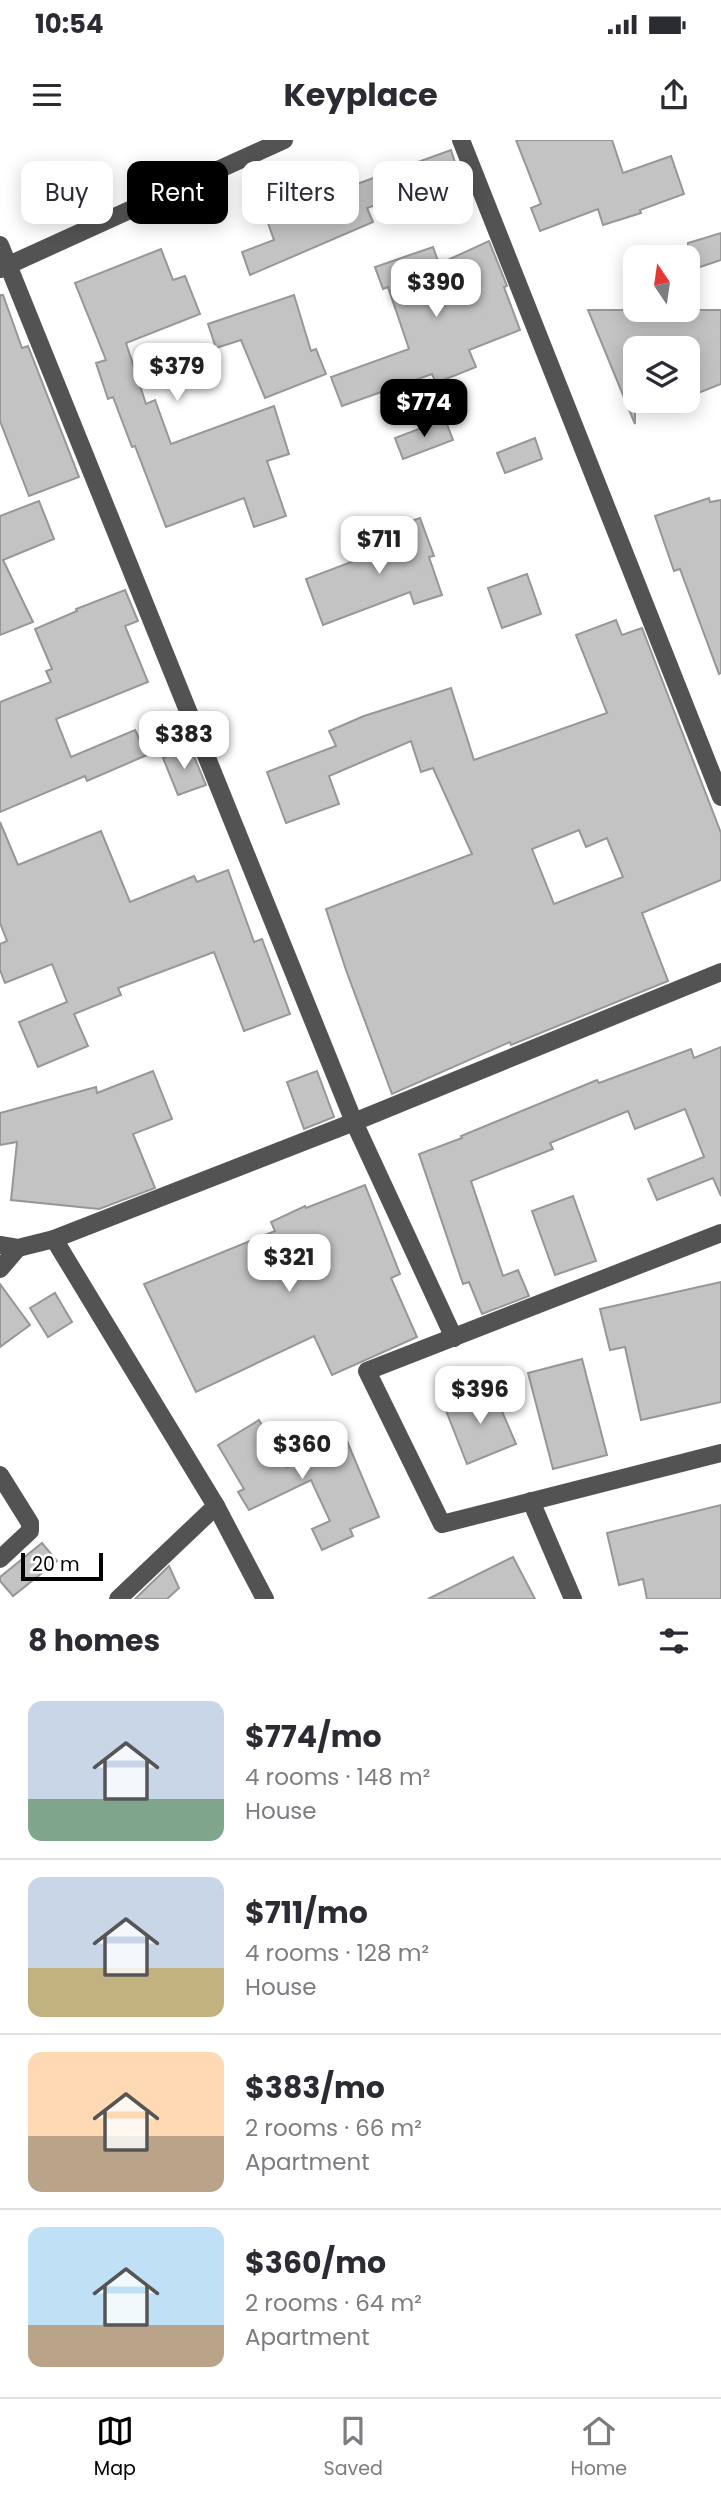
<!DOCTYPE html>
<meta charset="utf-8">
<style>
:root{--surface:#fff;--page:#f7f7f7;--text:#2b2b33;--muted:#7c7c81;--line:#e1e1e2;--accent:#000}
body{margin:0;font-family:Poppins,sans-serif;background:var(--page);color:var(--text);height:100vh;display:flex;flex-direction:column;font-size:26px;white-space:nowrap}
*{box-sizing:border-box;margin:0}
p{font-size:23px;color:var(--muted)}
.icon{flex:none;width:38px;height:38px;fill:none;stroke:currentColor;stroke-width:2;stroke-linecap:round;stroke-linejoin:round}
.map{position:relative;height:1459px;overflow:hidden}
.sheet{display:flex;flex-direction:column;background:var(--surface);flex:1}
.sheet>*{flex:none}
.hud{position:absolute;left:21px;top:21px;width:679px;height:63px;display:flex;gap:14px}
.needle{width:46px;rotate:347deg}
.tools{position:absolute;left:623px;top:105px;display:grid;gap:14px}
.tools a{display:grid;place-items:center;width:77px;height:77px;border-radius:14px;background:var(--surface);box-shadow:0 4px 18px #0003;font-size:35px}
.scale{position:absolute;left:21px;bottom:18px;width:82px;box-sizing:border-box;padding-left:7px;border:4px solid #000;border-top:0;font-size:19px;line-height:24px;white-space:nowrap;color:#000;-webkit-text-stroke:5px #fff;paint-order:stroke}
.price{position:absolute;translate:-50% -60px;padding:0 16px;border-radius:14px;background:#fff;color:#222;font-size:23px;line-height:46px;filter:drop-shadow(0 2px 4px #0008)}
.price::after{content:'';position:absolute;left:50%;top:42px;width:21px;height:16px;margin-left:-10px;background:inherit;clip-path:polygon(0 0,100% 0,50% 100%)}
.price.selected{background:var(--accent);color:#fff}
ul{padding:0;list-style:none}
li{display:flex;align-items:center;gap:21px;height:175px;padding:0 28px}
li+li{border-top:2px solid var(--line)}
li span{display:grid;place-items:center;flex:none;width:196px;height:140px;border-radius:14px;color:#555}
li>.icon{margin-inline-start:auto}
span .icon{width:84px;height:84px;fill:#fffc;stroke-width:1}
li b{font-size:30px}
h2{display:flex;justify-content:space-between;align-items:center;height:84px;padding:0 28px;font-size:30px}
.pill{padding:0 24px;border-radius:14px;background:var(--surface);box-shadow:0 4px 18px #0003;font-size:24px;line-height:63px}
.pill.selected{background:var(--accent);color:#fff}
.status{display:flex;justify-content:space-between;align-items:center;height:49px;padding:0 35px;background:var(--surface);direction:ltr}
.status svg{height:19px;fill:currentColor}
header{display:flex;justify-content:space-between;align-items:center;height:91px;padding:0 28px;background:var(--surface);font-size:32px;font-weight:700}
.tab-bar{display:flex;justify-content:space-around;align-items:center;height:98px;border-top:2px solid var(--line);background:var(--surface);font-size:19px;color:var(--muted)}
.tab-bar a{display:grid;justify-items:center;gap:4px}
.tab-bar .selected{color:var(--accent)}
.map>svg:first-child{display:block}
.building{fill:#c3c3c3;stroke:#979797;stroke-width:2;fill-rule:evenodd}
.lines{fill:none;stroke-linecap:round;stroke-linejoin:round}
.minor{stroke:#535353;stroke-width:18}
</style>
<div class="status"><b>10:54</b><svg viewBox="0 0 49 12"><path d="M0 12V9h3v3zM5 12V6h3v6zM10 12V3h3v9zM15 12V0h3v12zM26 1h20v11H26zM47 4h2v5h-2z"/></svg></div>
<header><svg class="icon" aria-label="menu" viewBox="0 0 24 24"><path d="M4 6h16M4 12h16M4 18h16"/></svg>Keyplace<svg class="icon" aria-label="share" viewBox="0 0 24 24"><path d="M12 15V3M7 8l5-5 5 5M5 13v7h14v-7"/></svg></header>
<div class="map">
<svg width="721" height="1459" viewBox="0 0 721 1459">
<rect width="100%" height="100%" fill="#fff"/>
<g class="building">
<path d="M 516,0 L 612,0 L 623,33 L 671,16 L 684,54 L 640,70 L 641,73 L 603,85 L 598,69 L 540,91 L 531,68 L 541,64 Z"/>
<path d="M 451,10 L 464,51 L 442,59 L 436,43 L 367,68 L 373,82 L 250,135 L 242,112 L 274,100 L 260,61 L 348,26 L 357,44 Z"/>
<path d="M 721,93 L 721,120 L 688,131 L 688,103 Z"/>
<path d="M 489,101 L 507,146 L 504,147 L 520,190 L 469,210 L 476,227 L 436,243 L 432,234 L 342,266 L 331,237 L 409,209 L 388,147 L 383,149 L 375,127 L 433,107 L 439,124 Z"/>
<path d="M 161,109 L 173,140 L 185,136 L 200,174 L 126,203 L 146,264 L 155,260 L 171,304 L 274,266 L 289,314 L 267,321 L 286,376 L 254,387 L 244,358 L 166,387 L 135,306 L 132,307 L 113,257 L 108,259 L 96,223 L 106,220 L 75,143 Z"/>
<path d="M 0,155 L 3,155 L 22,208 L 28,206 L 79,337 L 29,356 L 0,281 Z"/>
<path d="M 294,155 L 311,211 L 316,209 L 326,234 L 265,258 L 241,200 L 216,208 L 208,184 Z"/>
<path d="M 588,170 L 721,170 L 721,244 L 688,257 L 688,208 L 635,208 L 635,284 Z"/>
<path d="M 445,279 L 453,300 L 403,319 L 395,298 Z"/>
<path d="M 535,298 L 542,319 L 505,333 L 497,313 Z"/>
<path d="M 709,358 L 710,362 L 721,360 L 721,533 L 719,534 L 680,429 L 674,431 L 655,376 Z"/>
<path d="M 39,361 L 54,399 L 3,420 L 33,482 L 0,495 L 0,376 Z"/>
<path d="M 420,378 L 434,416 L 429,417 L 442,455 L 414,464 L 410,452 L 323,485 L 306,439 L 394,406 L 388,389 Z"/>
<path d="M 527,434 L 541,474 L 502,488 L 488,448 Z"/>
<path d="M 125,450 L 138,481 L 125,486 L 148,542 L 56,579 L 71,617 L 135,590 L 147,615 L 87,641 L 85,636 L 0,672 L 0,562 L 51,542 L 46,531 L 52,529 L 35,489 L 77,471 L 76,469 Z"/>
<path d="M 616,480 L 622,495 L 642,488 L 721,693 L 721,740 L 642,773 L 668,841 L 511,905 L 510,902 L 392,954 L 346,830 L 326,769 L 472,714 L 433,628 L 421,632 L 411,601 L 329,636 L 339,664 L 286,683 L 267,632 L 336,606 L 329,591 L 364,576 L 451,548 L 474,620 L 607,573 L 576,495 ZM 579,690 L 586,707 L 607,698 L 623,737 L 554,764 L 532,709 Z"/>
<path d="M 190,607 L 206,645 L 178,655 L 163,618 Z"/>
<path d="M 0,682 L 18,725 L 101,691 L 130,762 L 194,736 L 197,742 L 228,730 L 254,802 L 262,799 L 290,874 L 244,891 L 214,812 L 118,848 L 121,855 L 74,874 L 88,906 L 38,927 L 19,882 L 67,862 L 52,824 L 5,843 L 0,830 L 0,804 L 7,801 L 0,783 Z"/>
<path d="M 721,907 L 721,1056 L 713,1038 L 657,1060 L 648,1039 L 704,1017 L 685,969 L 635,989 L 628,971 L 550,1003 L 553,1009 L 471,1041 L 503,1136 L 518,1130 L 529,1156 L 482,1174 L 469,1142 L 463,1144 L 419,1014 L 462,998 L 461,996 L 597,940 L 599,943 L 691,909 L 694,918 Z"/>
<path d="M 153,931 L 172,979 L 133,994 L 155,1048 L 99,1069 L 11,1060 L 17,1002 L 0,1005 L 0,973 L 96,947 L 97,953 Z"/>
<path d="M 317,931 L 334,977 L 304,989 L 287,942 Z"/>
<path d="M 365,1045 L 400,1134 L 391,1138 L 417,1197 L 332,1235 L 314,1196 L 196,1252 L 144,1144 L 275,1091 L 271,1082 L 305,1066 L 306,1068 Z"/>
<path d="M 573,1056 L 596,1121 L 555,1135 L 532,1071 Z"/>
<path d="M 721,1142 L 721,1262 L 641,1280 L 625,1207 L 610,1210 L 600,1169 Z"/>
<path d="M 0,1144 L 30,1185 L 0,1207 Z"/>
<path d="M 55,1153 L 72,1182 L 48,1197 L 30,1168 Z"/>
<path d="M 582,1219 L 607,1315 L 553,1329 L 528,1233 Z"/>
<path d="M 492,1248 L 516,1304 L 467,1324 L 445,1268 Z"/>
<path d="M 259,1280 L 287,1327 L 347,1301 L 379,1377 L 350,1389 L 353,1396 L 322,1410 L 312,1389 L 330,1381 L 311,1340 L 249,1370 L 238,1352 L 244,1349 L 218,1305 Z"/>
<path d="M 721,1365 L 721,1459 L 647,1459 L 643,1439 L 619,1445 L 607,1393 Z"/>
<path d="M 42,1403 L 57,1421 L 13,1456 L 0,1441 L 0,1437 Z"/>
<path d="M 513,1417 L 535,1459 L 428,1459 Z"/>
<path d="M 169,1426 L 179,1448 L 167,1459 L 135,1459 Z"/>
</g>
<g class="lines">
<g class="minor">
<path d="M 461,0 L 721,657"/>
<path d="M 0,105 L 354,982 L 454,1198"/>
<path d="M 0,129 L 284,0"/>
<path d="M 721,1093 L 367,1231 L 442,1384 L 721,1313"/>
<path d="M 54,1099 L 216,1366 L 265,1459"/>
<path d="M 0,1105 L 18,1108 L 54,1099 L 354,982 L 721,832"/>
<path d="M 0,1129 L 18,1108"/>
<path d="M 0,1335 L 30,1383 L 30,1391 L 0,1419"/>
<path d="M 531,1361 L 573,1459"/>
<path d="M 118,1459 L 216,1366"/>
</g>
</g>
</svg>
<div class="tools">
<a><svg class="needle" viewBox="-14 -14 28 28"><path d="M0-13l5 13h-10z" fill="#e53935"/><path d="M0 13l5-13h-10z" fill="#7c7c81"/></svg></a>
<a><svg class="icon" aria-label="layers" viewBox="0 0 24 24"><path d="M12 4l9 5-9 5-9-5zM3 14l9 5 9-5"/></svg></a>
</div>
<div class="scale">20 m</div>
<b class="price" style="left:436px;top:179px">$390</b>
<b class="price" style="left:177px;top:263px">$379</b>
<b class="price selected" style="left:424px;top:299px">$774</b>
<b class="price" style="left:379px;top:436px">$711</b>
<b class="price" style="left:184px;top:631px">$383</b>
<b class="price" style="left:289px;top:1154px">$321</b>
<b class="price" style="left:480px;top:1286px">$396</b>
<b class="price" style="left:302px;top:1341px">$360</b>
<div class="hud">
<a class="pill">Buy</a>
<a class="pill selected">Rent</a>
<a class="pill">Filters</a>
<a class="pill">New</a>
</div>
</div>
<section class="sheet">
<h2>8 homes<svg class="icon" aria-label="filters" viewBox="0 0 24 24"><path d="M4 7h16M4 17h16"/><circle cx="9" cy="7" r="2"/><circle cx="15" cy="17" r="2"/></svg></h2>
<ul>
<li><span style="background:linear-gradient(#c9d6e8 70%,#7fa58c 0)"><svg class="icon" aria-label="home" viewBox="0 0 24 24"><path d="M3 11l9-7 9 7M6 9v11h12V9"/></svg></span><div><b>$774/mo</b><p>4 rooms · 148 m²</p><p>House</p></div></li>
<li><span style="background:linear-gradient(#c9d6e8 65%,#c2b280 0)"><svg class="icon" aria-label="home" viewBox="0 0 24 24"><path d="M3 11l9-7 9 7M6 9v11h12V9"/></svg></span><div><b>$711/mo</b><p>4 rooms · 128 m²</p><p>House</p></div></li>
<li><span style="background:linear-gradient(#ffd9b3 60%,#b9a48a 0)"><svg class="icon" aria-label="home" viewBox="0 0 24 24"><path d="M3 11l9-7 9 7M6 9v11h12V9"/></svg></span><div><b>$383/mo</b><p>2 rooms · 66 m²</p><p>Apartment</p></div></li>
<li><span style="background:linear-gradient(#bfe0f5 70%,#b9a48a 0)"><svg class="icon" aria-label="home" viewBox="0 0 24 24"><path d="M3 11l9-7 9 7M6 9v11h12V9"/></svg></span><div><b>$360/mo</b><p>2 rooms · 64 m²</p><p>Apartment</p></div></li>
</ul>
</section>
<nav class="tab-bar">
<a class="selected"><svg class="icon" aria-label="map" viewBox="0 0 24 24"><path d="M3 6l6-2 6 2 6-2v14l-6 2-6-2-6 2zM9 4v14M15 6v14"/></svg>Map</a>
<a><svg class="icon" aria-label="saved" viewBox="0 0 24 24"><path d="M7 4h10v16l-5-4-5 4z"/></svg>Saved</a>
<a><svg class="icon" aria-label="home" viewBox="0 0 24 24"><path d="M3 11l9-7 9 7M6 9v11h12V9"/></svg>Home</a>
</nav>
